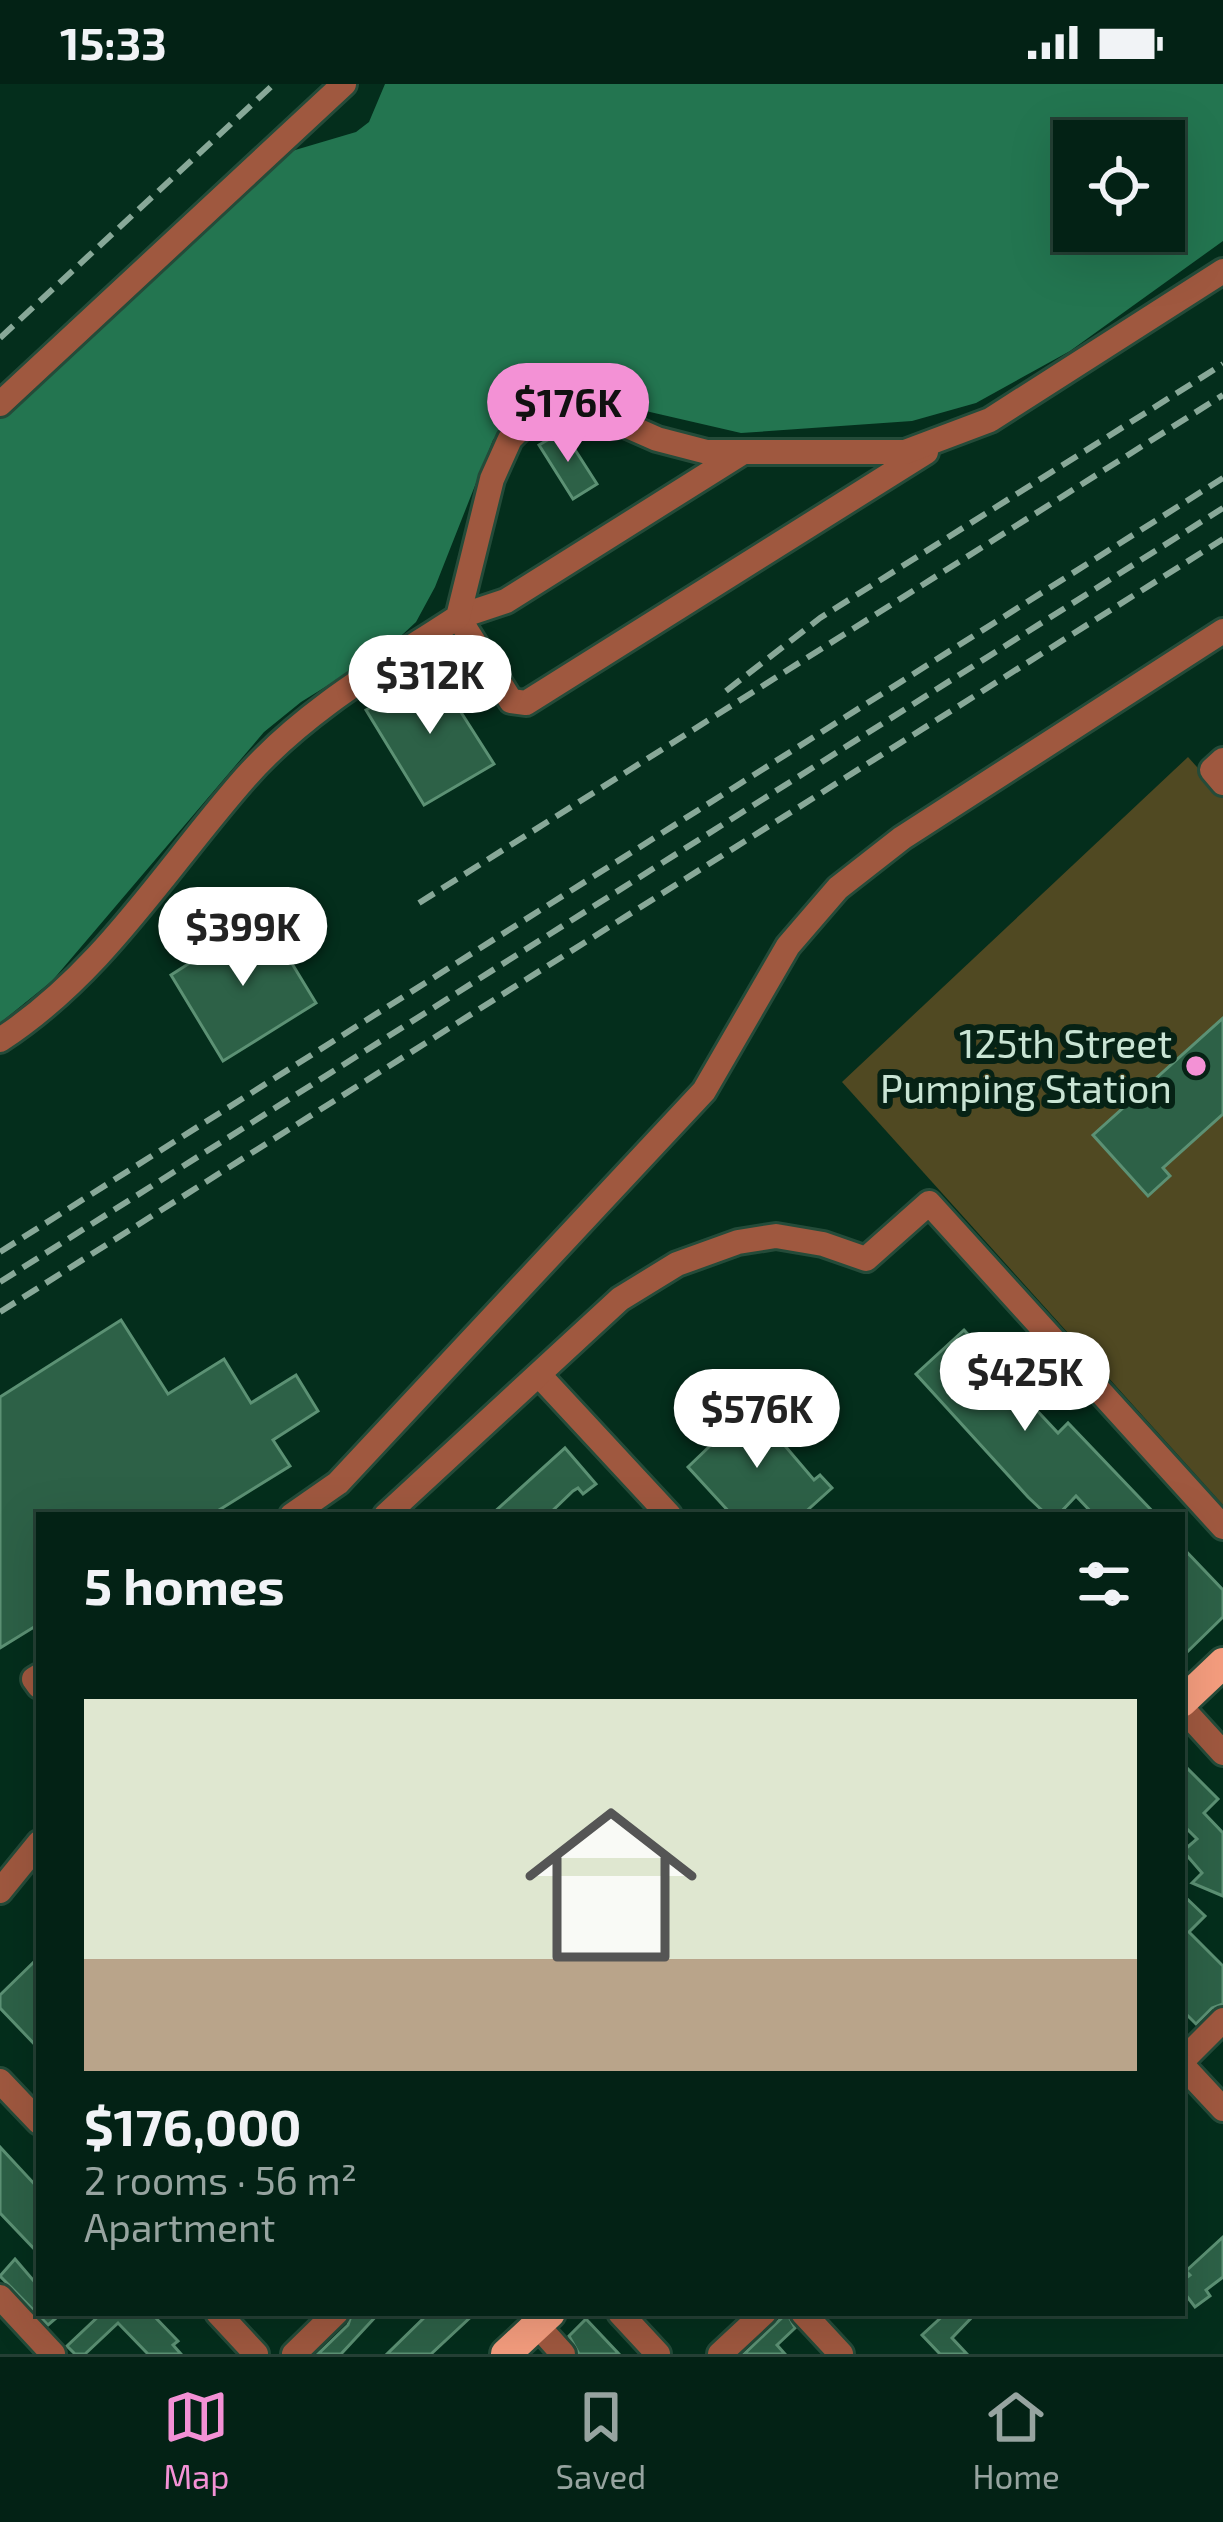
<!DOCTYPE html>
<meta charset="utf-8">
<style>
:root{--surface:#032215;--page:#0d2a1e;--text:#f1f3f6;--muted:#97a4a0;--line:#243f34;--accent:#f391d5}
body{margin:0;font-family:"Exo 2",sans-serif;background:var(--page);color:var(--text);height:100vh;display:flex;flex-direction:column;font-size:45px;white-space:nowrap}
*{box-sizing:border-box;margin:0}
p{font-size:39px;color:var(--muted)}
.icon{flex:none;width:66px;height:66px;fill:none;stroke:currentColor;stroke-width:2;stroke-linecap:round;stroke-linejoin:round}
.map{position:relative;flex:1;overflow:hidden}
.drawer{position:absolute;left:36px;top:1428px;width:1149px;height:804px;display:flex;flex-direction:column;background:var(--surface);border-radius:0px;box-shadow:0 12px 48px #0002,0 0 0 3px var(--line)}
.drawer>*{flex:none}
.tools{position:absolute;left:1053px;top:36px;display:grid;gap:24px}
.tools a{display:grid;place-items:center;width:132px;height:132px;border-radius:0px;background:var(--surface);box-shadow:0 12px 48px #0002,0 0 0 3px var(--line);font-size:60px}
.price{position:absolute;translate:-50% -102px;padding:0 27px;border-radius:42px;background:#fff;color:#222;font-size:39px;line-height:78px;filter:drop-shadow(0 3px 6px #0008)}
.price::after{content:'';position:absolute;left:50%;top:72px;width:36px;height:27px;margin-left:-18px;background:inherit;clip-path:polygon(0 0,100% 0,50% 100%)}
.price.active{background:var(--accent);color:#111}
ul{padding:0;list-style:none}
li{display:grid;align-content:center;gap:24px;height:636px;padding:0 48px}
li span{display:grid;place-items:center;height:372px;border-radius:0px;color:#555}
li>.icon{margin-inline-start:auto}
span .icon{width:216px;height:216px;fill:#fffc;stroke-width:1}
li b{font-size:51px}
h2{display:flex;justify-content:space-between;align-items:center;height:144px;padding:0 48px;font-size:51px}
.status{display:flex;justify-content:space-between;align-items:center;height:84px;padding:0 60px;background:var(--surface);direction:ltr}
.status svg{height:33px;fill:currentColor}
.dock{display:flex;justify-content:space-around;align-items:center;height:168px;border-top:3px solid var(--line);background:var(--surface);font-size:33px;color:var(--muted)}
.dock a{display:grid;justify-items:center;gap:6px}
.dock .active{color:var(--accent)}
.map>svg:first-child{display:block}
.green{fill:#504922}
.water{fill:#237550;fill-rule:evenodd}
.building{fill:#2d6147;stroke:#5c9174;stroke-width:3}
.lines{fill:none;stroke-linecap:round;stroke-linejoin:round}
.minor-casing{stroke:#244b39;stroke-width:30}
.major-casing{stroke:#244b39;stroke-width:36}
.minor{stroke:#9f583f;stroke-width:24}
.major{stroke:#f59d7e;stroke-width:30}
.rail{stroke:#88a898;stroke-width:6;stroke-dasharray:18 9;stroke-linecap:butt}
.poi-dot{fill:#f391d5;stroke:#062215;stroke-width:4.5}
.labels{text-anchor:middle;stroke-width:12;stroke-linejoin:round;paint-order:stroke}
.poi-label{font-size:39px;fill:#c9e4d4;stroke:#062215;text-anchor:end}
</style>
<div class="status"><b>15:33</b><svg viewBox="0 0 49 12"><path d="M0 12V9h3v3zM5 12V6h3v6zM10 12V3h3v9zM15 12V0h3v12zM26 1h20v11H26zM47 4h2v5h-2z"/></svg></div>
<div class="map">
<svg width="1223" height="2270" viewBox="0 0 1223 2270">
<rect width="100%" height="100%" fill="#042e1c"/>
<path class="green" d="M 1188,673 L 1223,712 L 1223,1421 L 842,998 Z"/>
<path class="water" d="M 385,0 L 1223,0 L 1223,157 L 1070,267 L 976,319 L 912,337 L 741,349 L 585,313 L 550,310 L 521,326 L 493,356 L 435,503 L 416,538 L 388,564 L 301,618 L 264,648 L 52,897 L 0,939 L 0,335 L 58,277 L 285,69 L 356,48 L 369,38 ZM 1074,57 L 1164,57 L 1164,147 L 1074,147 Z"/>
<g class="building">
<path d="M 563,347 L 597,400 L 573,415 L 539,361 Z"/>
<path d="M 434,586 L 494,680 L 424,721 L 366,626 Z"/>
<path d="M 263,832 L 316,919 L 223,977 L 171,891 Z"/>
<path d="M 1223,934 L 1223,1030 L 1163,1084 L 1170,1092 L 1148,1112 L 1093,1051 Z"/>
<path d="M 121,1236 L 168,1310 L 224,1275 L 251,1319 L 296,1291 L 318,1327 L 273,1356 L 290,1382 L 211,1431 L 39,1431 L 39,1540 L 0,1564 L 0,1313 Z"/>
<path d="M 964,1246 L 998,1283 L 1014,1269 L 1030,1287 L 1014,1302 L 1058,1349 L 1068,1339 L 1156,1431 L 1094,1431 L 1076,1412 L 1058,1431 L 1047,1431 L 1028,1413 L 916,1290 Z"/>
<path d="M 746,1316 L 814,1396 L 820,1391 L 832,1404 L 802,1431 L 732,1431 L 688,1383 L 737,1336 L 731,1328 Z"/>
<path d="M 565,1364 L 596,1400 L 583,1410 L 578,1404 L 573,1407 L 548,1431 L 491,1431 Z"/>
<path d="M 1182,1463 L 1223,1506 L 1223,1533 L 1182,1573 Z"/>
<path d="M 1182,1679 L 1218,1715 L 1204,1729 L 1223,1749 L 1223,1812 L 1192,1799 L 1202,1789 L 1183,1767 L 1197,1755 L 1182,1740 Z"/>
<path d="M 1182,1810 L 1205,1832 L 1189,1848 L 1223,1882 L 1223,1920 L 1212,1924 L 1196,1940 L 1182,1926 Z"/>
<path d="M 39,1873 L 39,1965 L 0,1924 L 0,1911 Z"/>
<path d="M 0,2063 L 39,2105 L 39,2170 L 0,2129 Z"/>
<path d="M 1223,2153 L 1223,2193 L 1206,2206 L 1210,2212 L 1195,2223 L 1182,2206 L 1182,2197 L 1190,2191 L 1186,2187 Z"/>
<path d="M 15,2175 L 39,2203 L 39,2229 L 62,2229 L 48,2241 L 0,2192 Z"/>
<path d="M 102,2229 L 151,2229 L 178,2257 L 173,2261 L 181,2270 L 148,2270 L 118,2239 L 85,2270 L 75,2270 L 67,2262 Z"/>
<path d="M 352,2229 L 379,2229 L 341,2270 L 318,2270 L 348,2241 Z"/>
<path d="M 429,2229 L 475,2229 L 431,2270 L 387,2270 Z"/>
<path d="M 787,2229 L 795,2244 L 777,2261 L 785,2270 L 744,2270 Z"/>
<path d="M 946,2229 L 976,2229 L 952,2254 L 967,2270 L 940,2270 L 922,2251 Z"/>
<path d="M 586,2235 L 619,2270 L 579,2270 L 569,2252 Z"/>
</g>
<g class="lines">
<g class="minor-casing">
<g id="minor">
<path d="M 0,320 L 344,0"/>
<path d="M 740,370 L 506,517 L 458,533 L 511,617 L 526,619 L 926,368"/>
<path d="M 1223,676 L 1212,686 L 1223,699"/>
<path d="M 0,956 C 103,889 165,785 245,694 C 305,626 383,582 458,533 L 492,395 L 510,355 L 531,334 L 560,322 L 598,329 L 657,355 L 707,368 L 905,368 L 990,336 L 1223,187"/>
<path d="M 540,1292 L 669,1431"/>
<path d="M 292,1431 L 338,1399 L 704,1007 L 788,862 L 838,804 L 902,754 L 1223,547"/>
<path d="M 386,1431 L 620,1215 L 677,1180 L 738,1158 L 776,1152 L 823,1160 L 866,1175 L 929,1119 L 1223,1443"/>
<path d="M 39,1592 L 34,1595 L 39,1602"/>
<path d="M 1182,1624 L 1223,1669"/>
<path d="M 0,1807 L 39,1759"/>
<path d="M 1182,1977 L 1223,1936"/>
<path d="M 1182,1981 L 1223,2025"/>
<path d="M 0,1997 L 39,2038"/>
<path d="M 0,2213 L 53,2270"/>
<path d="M 218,2229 L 256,2270"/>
<path d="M 620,2229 L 658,2270"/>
<path d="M 803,2229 L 841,2270"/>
<path d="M 537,2241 L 563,2270"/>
<path d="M 294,2270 L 336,2229"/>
<path d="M 720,2270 L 764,2229"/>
</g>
</g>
<g class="major-casing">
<g id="major">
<path d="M 1182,1618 L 1223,1579"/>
<path d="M 506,2270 L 550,2229"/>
</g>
</g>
<use href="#minor" class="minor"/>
<use href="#major" class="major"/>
<g class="rail">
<path d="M 0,254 L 274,0"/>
<path d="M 726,607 L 820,534 L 1223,280"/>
<path d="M 419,819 L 1223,311"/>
<path d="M 0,1168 L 1223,394"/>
<path d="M 0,1198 L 1223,424"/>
<path d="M 0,1228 L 1223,455"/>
</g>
</g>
<circle class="poi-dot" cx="1196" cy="982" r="12"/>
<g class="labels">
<g class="poi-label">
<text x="1172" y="974">125th Street<tspan x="1172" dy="45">Pumping Station</tspan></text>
</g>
</g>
</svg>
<div class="tools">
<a><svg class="icon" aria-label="locate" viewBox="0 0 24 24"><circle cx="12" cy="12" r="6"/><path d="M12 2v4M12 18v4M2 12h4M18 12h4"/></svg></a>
</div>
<b class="price active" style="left:568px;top:381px">$176K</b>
<b class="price" style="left:430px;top:653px">$312K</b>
<b class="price" style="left:243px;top:905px">$399K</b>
<b class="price" style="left:1025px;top:1350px">$425K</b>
<b class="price" style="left:757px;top:1387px">$576K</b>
<section class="drawer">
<h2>5 homes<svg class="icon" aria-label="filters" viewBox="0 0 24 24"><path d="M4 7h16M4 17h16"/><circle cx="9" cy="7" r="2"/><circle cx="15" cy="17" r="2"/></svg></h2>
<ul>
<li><span style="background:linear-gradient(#dfe7d0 70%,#b9a48a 0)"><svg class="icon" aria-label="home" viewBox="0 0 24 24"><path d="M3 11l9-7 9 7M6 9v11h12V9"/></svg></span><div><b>$176,000</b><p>2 rooms · 56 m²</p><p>Apartment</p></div></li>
</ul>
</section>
</div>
<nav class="dock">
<a class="active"><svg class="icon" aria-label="map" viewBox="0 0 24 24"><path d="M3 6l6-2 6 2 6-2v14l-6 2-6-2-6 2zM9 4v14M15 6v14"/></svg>Map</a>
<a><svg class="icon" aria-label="saved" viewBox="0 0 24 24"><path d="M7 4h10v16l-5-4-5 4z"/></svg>Saved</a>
<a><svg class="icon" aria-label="home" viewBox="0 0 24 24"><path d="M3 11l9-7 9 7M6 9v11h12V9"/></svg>Home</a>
</nav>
